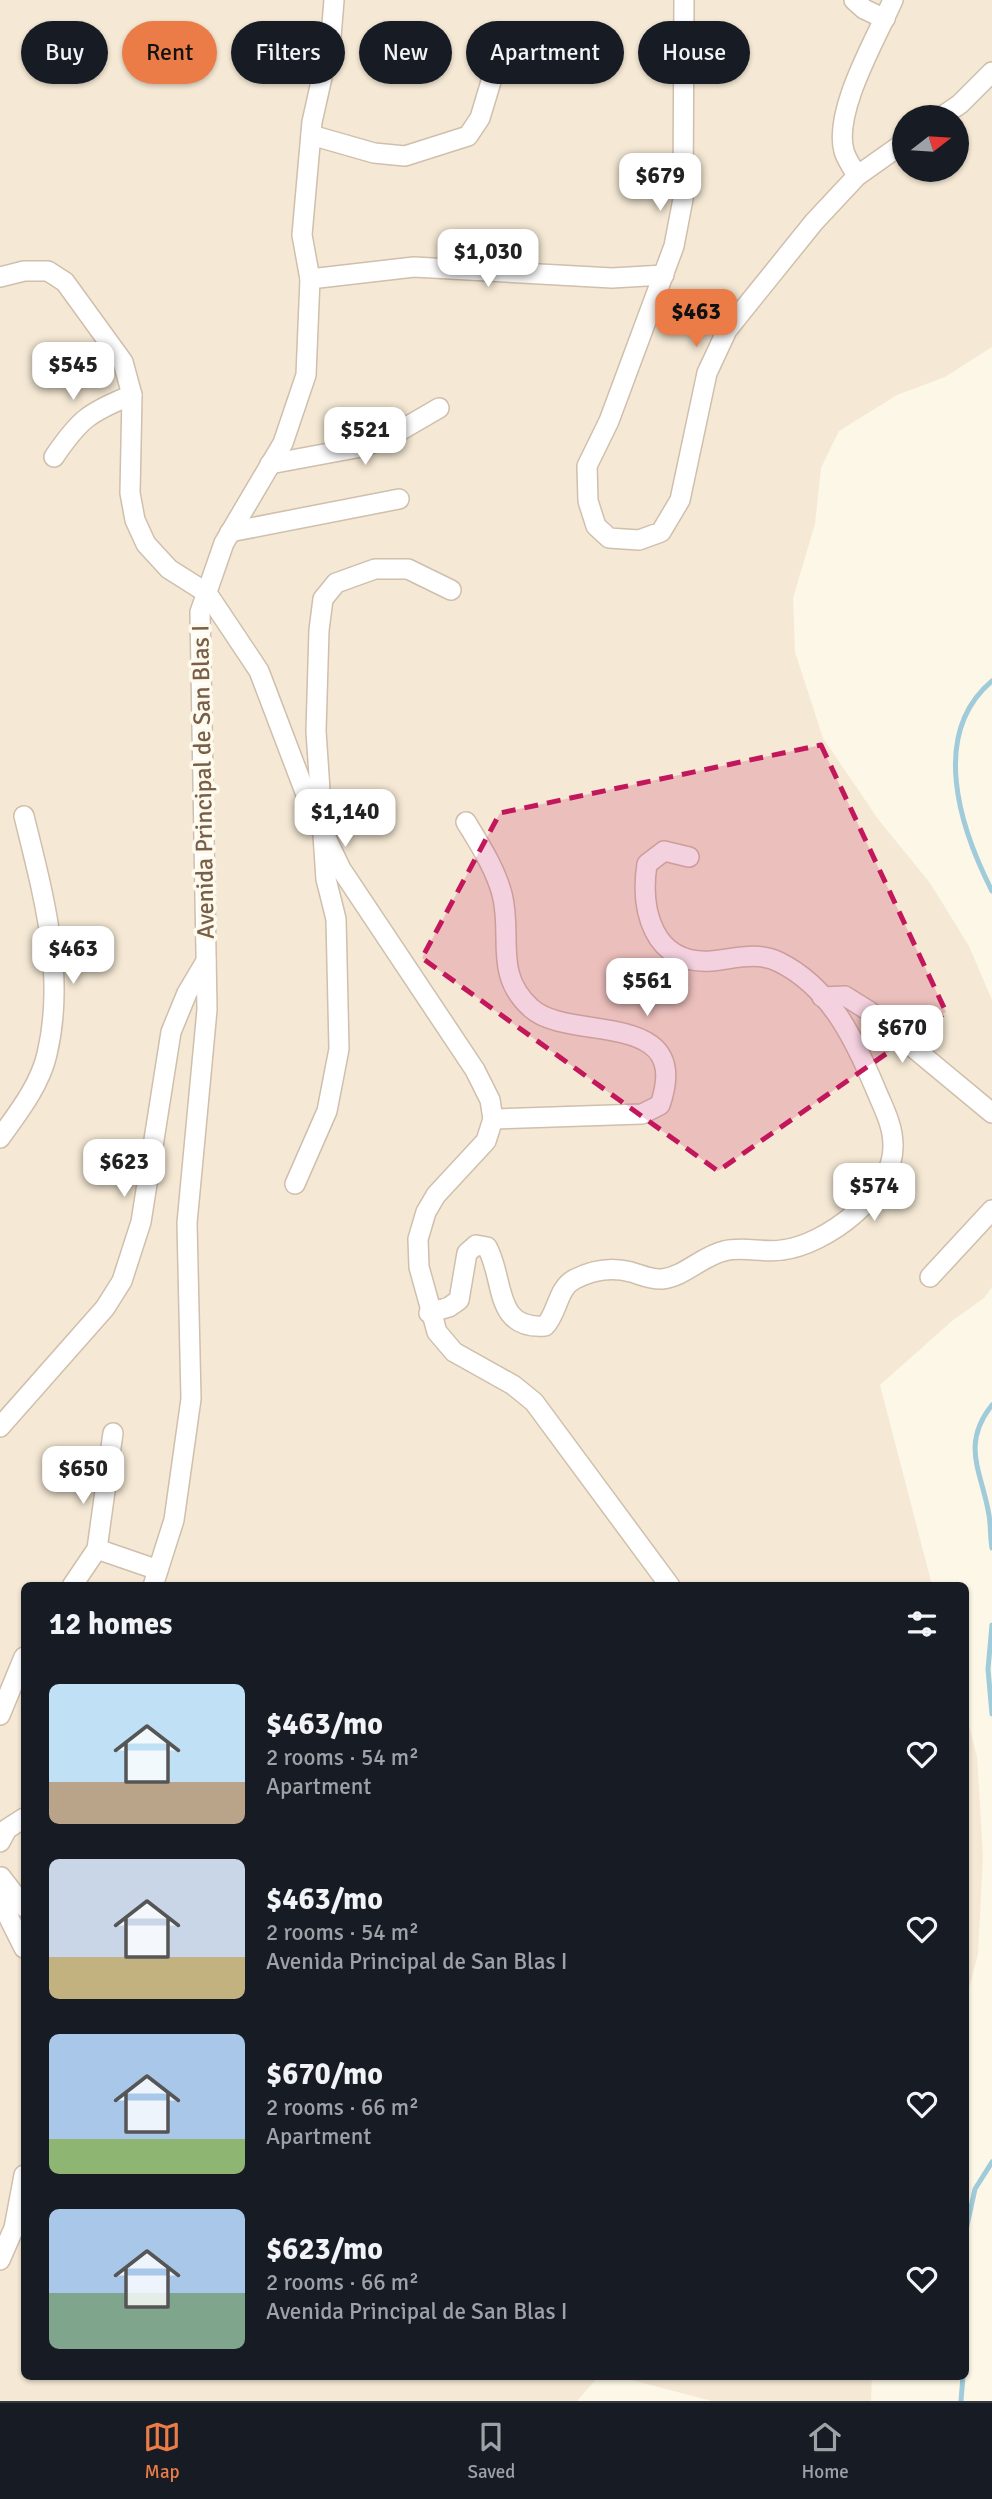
<!DOCTYPE html>
<meta charset="utf-8">
<style>
:root{--surface:#171b24;--page:#20242c;--text:#f1f3f6;--muted:#9ea1a6;--line:#363941;--accent:#eb7c48}
body{margin:0;font-family:Signika,sans-serif;background:var(--page);color:var(--text);height:100vh;display:flex;flex-direction:column;font-size:26px;white-space:nowrap}
*{box-sizing:border-box;margin:0}
p{font-size:23px;color:var(--muted)}
.icon{flex:none;width:38px;height:38px;fill:none;stroke:currentColor;stroke-width:2;stroke-linecap:round;stroke-linejoin:round}
.map{position:relative;flex:1;overflow:hidden}
.panel{position:absolute;left:21px;top:1582px;width:948px;height:798px;display:flex;flex-direction:column;background:var(--surface);border-radius:10px;box-shadow:0 2px 5px #0004}
.panel>*{flex:none}
.top-card{position:absolute;left:21px;top:21px;width:950px;height:63px;display:flex;gap:14px}
.needle{width:46px;rotate:73deg}
.controls{position:absolute;left:892px;top:105px;display:grid;gap:14px}
.controls a{display:grid;place-items:center;width:77px;height:77px;border-radius:50%;background:var(--surface);box-shadow:0 2px 5px #0004;font-size:35px}
.price{position:absolute;translate:-50% -60px;padding:0 16px;border-radius:14px;background:#fff;color:#222;font-size:23px;line-height:46px;filter:drop-shadow(0 2px 4px #0008)}
.price::after{content:'';position:absolute;left:50%;top:42px;width:21px;height:16px;margin-left:-10px;background:inherit;clip-path:polygon(0 0,100% 0,50% 100%)}
.price.on{background:var(--accent);color:#111}
ul{padding:0;list-style:none}
li{display:flex;align-items:center;gap:21px;height:175px;padding:0 28px}
li span{display:grid;place-items:center;flex:none;width:196px;height:140px;border-radius:10px;color:#555}
li>.icon{margin-inline-start:auto}
span .icon{width:84px;height:84px;fill:#fffc;stroke-width:1}
li b{font-size:30px}
h2{display:flex;justify-content:space-between;align-items:center;height:84px;padding:0 28px;font-size:30px}
.pill{padding:0 24px;border-radius:32px;background:var(--surface);box-shadow:0 2px 5px #0004;font-size:24px;line-height:63px}
.pill.on{background:var(--accent);color:#111}
.menu{display:flex;justify-content:space-around;align-items:center;height:98px;border-top:2px solid var(--line);background:var(--surface);font-size:19px;color:var(--muted)}
.menu a{display:grid;justify-items:center;gap:4px}
.menu .on{color:var(--accent)}
.map>svg:first-child{display:block}
.residential{fill:#f5e9d5;fill-rule:evenodd}
.lines{fill:none;stroke-linecap:round;stroke-linejoin:round}
.stream{stroke:#a0cbda;stroke-width:5}
.minor-casing{stroke:#cfbfac;stroke-width:22}
.minor{stroke:#fff;stroke-width:19}
.marked{fill:#c2185b;fill-opacity:0.2;stroke:#c2185b;stroke-width:5;stroke-dasharray:14 9;stroke-linejoin:round}
.labels{text-anchor:middle;stroke-width:7;stroke-linejoin:round;paint-order:stroke}
.street-label{font-size:24px;fill:#785f4a;stroke:#fffaee}
</style>
<div class="map">
<svg width="992" height="2401" viewBox="0 0 992 2401">
<rect width="100%" height="100%" fill="#fdf7e7"/>
<g class="residential">
<path d="M 0,0 L 992,0 L 992,347 L 945,377 L 897,395 L 839,431 L 821,468 L 815,524 L 793,598 L 795,652 L 823,738 L 878,819 L 930,883 L 969,946 L 992,1000 L 992,1287 L 984,1298 L 952,1321 L 880,1385 L 932,1585 L 24,1586 L 24,2376 L 598,2377 L 577,2401 L 0,2401 ZM 905,117 L 957,117 L 957,170 L 905,170 Z"/>
<path d="M 966,1714 L 977,1757 L 983,1856 L 978,1954 L 966,1999 Z"/>
<path d="M 620,2377 L 872,2377 L 871,2401 L 712,2401 Z"/>
</g>
<g class="lines">
<g class="stream">
<path d="M 992,681 C 929,734 960,828 992,891"/>
<path d="M 992,1405 C 960,1445 982,1472 989,1515 C 991,1526 990,1537 992,1548"/>
<path d="M 992,1625 L 988,1669 L 992,1714"/>
<path d="M 966,2230 L 975,2189 L 992,2162"/>
<path d="M 966,2267 L 966,2328"/>
<path d="M 961,2401 L 963,2376"/>
</g>
<g class="minor-casing">
<g id="minor">
<path d="M 684,0 L 683,199 L 674,246 L 609,421 L 587,466 L 588,501 L 596,526 L 609,538 L 639,540 L 661,532 L 680,500 L 707,373 L 727,330 L 814,222 L 857,176 L 905,142"/>
<path d="M 854,0 L 864,9 L 885,19"/>
<path d="M 941,117 L 960,104 L 992,72"/>
<path d="M 311,135 L 374,153 L 405,156 L 468,136 L 480,118 L 496,65"/>
<path d="M 857,176 C 853,168 846,159 844,151 C 833,111 877,37 893,0"/>
<path d="M 0,277 L 24,271 L 48,271 L 65,282 L 123,362 L 132,395 L 130,493 L 135,520 L 146,544 L 169,569 L 207,593 L 259,671 L 308,800 L 341,869 L 475,1070 L 490,1100 L 493,1119 L 486,1141 L 436,1195 L 426,1212 L 418,1239 L 419,1267 L 437,1332 L 454,1352 L 513,1385 L 534,1402 L 670,1586"/>
<path d="M 310,279 L 414,267 L 612,278 L 664,275"/>
<path d="M 54,457 C 79,420 89,412 132,395"/>
<path d="M 270,464 L 356,448 L 384,440 L 439,408"/>
<path d="M 230,532 L 399,499"/>
<path d="M 466,822 C 480,845 495,868 502,894 C 513,936 493,974 531,1008 C 568,1043 694,1007 660,1105 L 642,1114 L 493,1119"/>
<path d="M 822,997 L 845,996 L 869,1011 L 992,1113"/>
<path d="M 0,1138 C 18,1113 40,1085 47,1054 C 66,974 43,894 24,816"/>
<path d="M 295,1184 L 327,1111 L 339,1049 L 336,919 L 326,879 L 316,731 L 319,630 L 323,599 L 336,583 L 375,569 L 408,569 L 451,590"/>
<path d="M 930,1277 L 992,1210"/>
<path d="M 429,1313 L 449,1307 L 459,1300 L 467,1253 L 476,1245 L 487,1247 C 505,1279 493,1330 545,1326 C 558,1313 557,1288 575,1279 C 593,1270 612,1267 631,1272 C 641,1275 652,1280 662,1279 C 684,1277 702,1256 724,1251 C 743,1246 763,1253 782,1250 C 826,1245 895,1193 893,1145 C 893,1125 883,1107 876,1090 C 855,1040 830,987 779,962 C 757,951 734,959 711,961 C 653,965 640,910 647,864 L 664,851 L 689,857"/>
<path d="M 0,1427 L 105,1308 L 122,1281 L 141,1222 L 171,1032 L 187,993 L 206,961"/>
<path d="M 97,1549 L 158,1570"/>
<path d="M 72,1586 L 97,1549 L 113,1433"/>
<path d="M 153,1586 L 174,1520 L 191,1399 L 187,1223 L 207,1010 L 200,612 L 224,543 L 283,443 L 306,375 L 310,279 L 302,235 L 312,122 L 331,37 L 334,0"/>
<path d="M 0,1715 L 24,1657"/>
<path d="M 0,1842 L 7,1829 L 24,1818"/>
<path d="M 1,1877 L 24,1907"/>
<path d="M 0,1887 L 5,1910 L 24,1948"/>
<path d="M 0,2260 L 14,2228 L 24,2175"/>
</g>
</g>
<use href="#minor" class="minor"/>
</g>
<path class="marked" d="M 821,745 L 946,1012 L 718,1171 L 422,958 L 500,813 Z"/>
<g class="labels">
<g class="street-label">
<text transform="translate(203 782) rotate(-91)" y="8">Avenida Principal de San Blas I</text>
</g>
</g>
</svg>
<div class="controls">
<a><svg class="needle" viewBox="-14 -14 28 28"><path d="M0-13l5 13h-10z" fill="#e53935"/><path d="M0 13l5-13h-10z" fill="#9ea1a6"/></svg></a>
</div>
<b class="price" style="left:660px;top:213px">$679</b>
<b class="price" style="left:488px;top:289px">$1,030</b>
<b class="price on" style="left:696px;top:349px">$463</b>
<b class="price" style="left:73px;top:402px">$545</b>
<b class="price" style="left:365px;top:467px">$521</b>
<b class="price" style="left:345px;top:849px">$1,140</b>
<b class="price" style="left:73px;top:986px">$463</b>
<b class="price" style="left:647px;top:1018px">$561</b>
<b class="price" style="left:902px;top:1065px">$670</b>
<b class="price" style="left:124px;top:1199px">$623</b>
<b class="price" style="left:874px;top:1223px">$574</b>
<b class="price" style="left:83px;top:1506px">$650</b>
<div class="top-card">
<a class="pill">Buy</a>
<a class="pill on">Rent</a>
<a class="pill">Filters</a>
<a class="pill">New</a>
<a class="pill">Apartment</a>
<a class="pill">House</a>
</div>
<section class="panel">
<h2>12 homes<svg class="icon" aria-label="filters" viewBox="0 0 24 24"><path d="M4 7h16M4 17h16"/><circle cx="9" cy="7" r="2"/><circle cx="15" cy="17" r="2"/></svg></h2>
<ul>
<li><span style="background:linear-gradient(#bfe0f5 70%,#b9a48a 0)"><svg class="icon" aria-label="home" viewBox="0 0 24 24"><path d="M3 11l9-7 9 7M6 9v11h12V9"/></svg></span><div><b>$463/mo</b><p>2 rooms · 54 m²</p><p>Apartment</p></div><svg class="icon" aria-label="heart" viewBox="0 0 24 24"><path d="M12 20l-8-8c-3-5 5-10 8-4 3-6 11-1 8 4z"/></svg></li>
<li><span style="background:linear-gradient(#c9d6e8 70%,#c2b280 0)"><svg class="icon" aria-label="home" viewBox="0 0 24 24"><path d="M3 11l9-7 9 7M6 9v11h12V9"/></svg></span><div><b>$463/mo</b><p>2 rooms · 54 m²</p><p>Avenida Principal de San Blas I</p></div><svg class="icon" aria-label="heart" viewBox="0 0 24 24"><path d="M12 20l-8-8c-3-5 5-10 8-4 3-6 11-1 8 4z"/></svg></li>
<li><span style="background:linear-gradient(#a9c7e8 75%,#8fb573 0)"><svg class="icon" aria-label="home" viewBox="0 0 24 24"><path d="M3 11l9-7 9 7M6 9v11h12V9"/></svg></span><div><b>$670/mo</b><p>2 rooms · 66 m²</p><p>Apartment</p></div><svg class="icon" aria-label="heart" viewBox="0 0 24 24"><path d="M12 20l-8-8c-3-5 5-10 8-4 3-6 11-1 8 4z"/></svg></li>
<li><span style="background:linear-gradient(#a9c7e8 60%,#7fa58c 0)"><svg class="icon" aria-label="home" viewBox="0 0 24 24"><path d="M3 11l9-7 9 7M6 9v11h12V9"/></svg></span><div><b>$623/mo</b><p>2 rooms · 66 m²</p><p>Avenida Principal de San Blas I</p></div><svg class="icon" aria-label="heart" viewBox="0 0 24 24"><path d="M12 20l-8-8c-3-5 5-10 8-4 3-6 11-1 8 4z"/></svg></li>
</ul>
</section>
</div>
<nav class="menu">
<a class="on"><svg class="icon" aria-label="map" viewBox="0 0 24 24"><path d="M3 6l6-2 6 2 6-2v14l-6 2-6-2-6 2zM9 4v14M15 6v14"/></svg>Map</a>
<a><svg class="icon" aria-label="saved" viewBox="0 0 24 24"><path d="M7 4h10v16l-5-4-5 4z"/></svg>Saved</a>
<a><svg class="icon" aria-label="home" viewBox="0 0 24 24"><path d="M3 11l9-7 9 7M6 9v11h12V9"/></svg>Home</a>
</nav>
